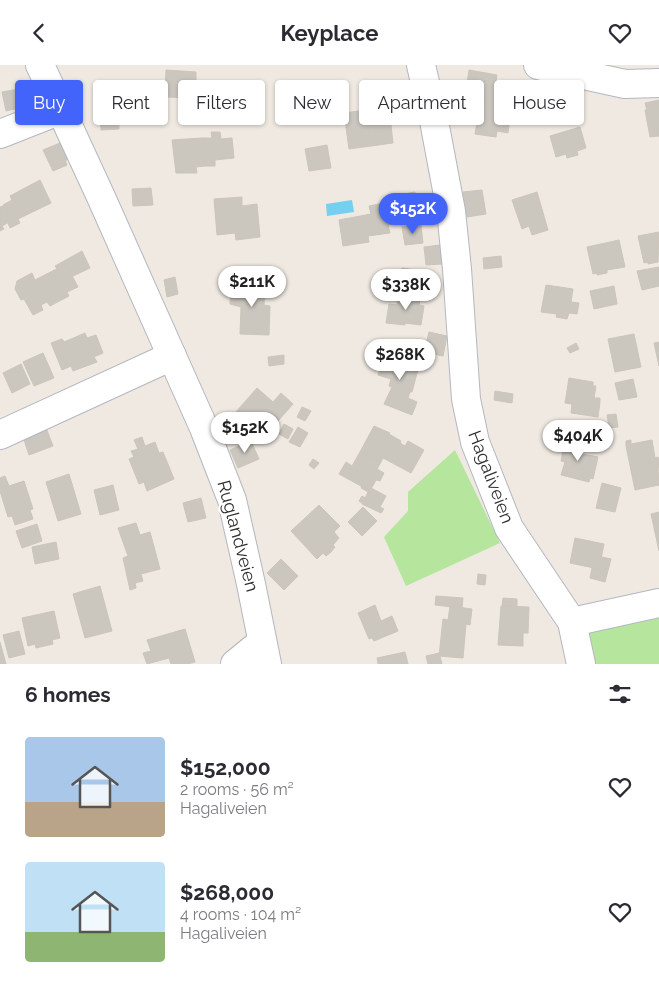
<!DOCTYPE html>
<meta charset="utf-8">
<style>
:root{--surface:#fff;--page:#f7f7f7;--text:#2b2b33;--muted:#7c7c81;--accent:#4264fb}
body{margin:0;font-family:Raleway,sans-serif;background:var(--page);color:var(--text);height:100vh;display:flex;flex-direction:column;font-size:19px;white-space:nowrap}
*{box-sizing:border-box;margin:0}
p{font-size:16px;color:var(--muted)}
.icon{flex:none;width:28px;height:28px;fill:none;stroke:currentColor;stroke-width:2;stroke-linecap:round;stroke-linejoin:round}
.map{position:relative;height:599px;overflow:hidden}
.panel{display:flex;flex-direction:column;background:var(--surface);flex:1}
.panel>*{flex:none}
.top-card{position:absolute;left:15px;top:15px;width:630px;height:45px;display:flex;gap:10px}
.price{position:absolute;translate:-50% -42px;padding:0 11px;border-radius:18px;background:#fff;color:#222;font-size:16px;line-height:32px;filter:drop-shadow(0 1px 2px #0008)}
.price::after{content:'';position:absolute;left:50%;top:30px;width:15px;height:11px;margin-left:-8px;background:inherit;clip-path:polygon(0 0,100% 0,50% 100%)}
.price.selected{background:var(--accent);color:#fff}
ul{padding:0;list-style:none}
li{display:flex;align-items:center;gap:15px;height:125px;padding:0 25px}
li span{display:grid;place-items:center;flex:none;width:140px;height:100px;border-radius:5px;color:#555}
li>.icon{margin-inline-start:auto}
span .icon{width:60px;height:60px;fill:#fffc;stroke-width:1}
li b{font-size:21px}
h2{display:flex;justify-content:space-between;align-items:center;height:60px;padding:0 25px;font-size:21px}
.chip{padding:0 18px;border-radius:5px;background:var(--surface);box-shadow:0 1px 4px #0004;font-size:18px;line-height:45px}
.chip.selected{background:var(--accent);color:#fff}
header{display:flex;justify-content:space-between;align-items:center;height:65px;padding:0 25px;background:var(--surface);font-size:22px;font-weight:700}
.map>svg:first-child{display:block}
.green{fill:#b6e59e}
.water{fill:#75cff0}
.building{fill:#cbc7bf;stroke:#cbc5ba}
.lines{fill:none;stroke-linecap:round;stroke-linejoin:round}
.minor-casing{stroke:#b4b7c1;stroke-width:30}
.minor{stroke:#fff;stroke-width:28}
.labels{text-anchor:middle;stroke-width:4.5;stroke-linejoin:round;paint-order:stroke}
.street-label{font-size:18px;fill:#2e2e2e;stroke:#fff}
</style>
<header><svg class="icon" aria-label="back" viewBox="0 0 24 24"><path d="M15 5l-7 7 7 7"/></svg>Keyplace<svg class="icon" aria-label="heart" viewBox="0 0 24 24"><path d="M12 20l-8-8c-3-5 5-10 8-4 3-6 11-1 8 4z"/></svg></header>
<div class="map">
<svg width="659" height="599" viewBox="0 0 659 599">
<rect width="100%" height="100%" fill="#efe9e1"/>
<g class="green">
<path d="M 455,385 L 500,478 L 406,521 L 384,472 L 408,446 L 408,427 Z"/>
<path d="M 659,553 L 659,599 L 583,599 L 579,577 L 605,554 Z"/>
</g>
<path class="water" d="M 352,135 L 354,147 L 327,151 L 326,139 Z"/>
<g class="building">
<path d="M 166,5 L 196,7 L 196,33 L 165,32 Z"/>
<path d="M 469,5 L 497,10 L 493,37 L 465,33 Z"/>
<path d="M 503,16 L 512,17 L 515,34 L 501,32 Z"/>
<path d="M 103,18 L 120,19 L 120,31 L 102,31 Z"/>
<path d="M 24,23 L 28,41 L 6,46 L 2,27 Z"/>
<path d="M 218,24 L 218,34 L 204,34 L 204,25 Z"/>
<path d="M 481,35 L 493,37 L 493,36 L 496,36 L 495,41 L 500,42 L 499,45 L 511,47 L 508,68 L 497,66 L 496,72 L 475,69 Z"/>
<path d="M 659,35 L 659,71 L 650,72 L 645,45 L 647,45 L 645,38 Z"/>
<path d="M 389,42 L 393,78 L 371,81 L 366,45 Z"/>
<path d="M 118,44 L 119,64 L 101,65 L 100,45 Z"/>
<path d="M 366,45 L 371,81 L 349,84 L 344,48 Z"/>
<path d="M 580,62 L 586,83 L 577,86 L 578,90 L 567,93 L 566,89 L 556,92 L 550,71 Z"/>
<path d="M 211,67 L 220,67 L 221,74 L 232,73 L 234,93 L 215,95 L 215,101 L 205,101 L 202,73 L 212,73 Z"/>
<path d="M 202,73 L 205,101 L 196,102 L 197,108 L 176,108 L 172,75 Z"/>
<path d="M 60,78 L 67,95 L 65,95 L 67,100 L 53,106 L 43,85 Z"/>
<path d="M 327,80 L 331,103 L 309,106 L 305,84 Z"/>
<path d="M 40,115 L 51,138 L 18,154 L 20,158 L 10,163 L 8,158 L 11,156 L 3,140 L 12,135 L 10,131 Z"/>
<path d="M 151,123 L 153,140 L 133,141 L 132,124 Z"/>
<path d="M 482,125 L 486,149 L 467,152 L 463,127 Z"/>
<path d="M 415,127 L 418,144 L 411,145 L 413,156 L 411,156 L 411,158 L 401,160 L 401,158 L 393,159 L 388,132 Z"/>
<path d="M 537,127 L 548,165 L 532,170 L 529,161 L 522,164 L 512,135 Z"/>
<path d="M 242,132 L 242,141 L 257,139 L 260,172 L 236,175 L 235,168 L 217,170 L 214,134 Z"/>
<path d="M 389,137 L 393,159 L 388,160 L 390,168 L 368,171 L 369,177 L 343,181 L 339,155 L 371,149 L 369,141 Z"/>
<path d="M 3,141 L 11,156 L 2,161 L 4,164 L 0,166 L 0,142 Z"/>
<path d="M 421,160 L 423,178 L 405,180 L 402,162 Z"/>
<path d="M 659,167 L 658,197 L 648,199 L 648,197 L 644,198 L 638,171 Z"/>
<path d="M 619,175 L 625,202 L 607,205 L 607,208 L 597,210 L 597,208 L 593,209 L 587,182 Z"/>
<path d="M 440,180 L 442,199 L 426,200 L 424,182 Z"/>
<path d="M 82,186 L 90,203 L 73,211 L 66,199 L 57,204 L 55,201 Z"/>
<path d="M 501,191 L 502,202 L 484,204 L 483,193 Z"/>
<path d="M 66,199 L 78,222 L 67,227 L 69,231 L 50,241 L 47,237 L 41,240 L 43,245 L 33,250 L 24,234 L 21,235 L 15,224 L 17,216 L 32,208 L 35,215 Z"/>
<path d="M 659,202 L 659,221 L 642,225 L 637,206 Z"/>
<path d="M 402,203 L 428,207 L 426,226 L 420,225 L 420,233 L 398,230 Z"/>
<path d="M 175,212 L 178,229 L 167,232 L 164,215 Z"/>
<path d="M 238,218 L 265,220 L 264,240 L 270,241 L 269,270 L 240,269 L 241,242 L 230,239 L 231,220 L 238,220 Z"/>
<path d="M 546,220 L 573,224 L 571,237 L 579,238 L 577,249 L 569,248 L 567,254 L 556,252 L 557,249 L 541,247 Z"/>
<path d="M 614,221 L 617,239 L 594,244 L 590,226 Z"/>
<path d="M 398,230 L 420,233 L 419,240 L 424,241 L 421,260 L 405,258 L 405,260 L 386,258 L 389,239 L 397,240 Z"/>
<path d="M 429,267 L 447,271 L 443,291 L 424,287 Z"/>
<path d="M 85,268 L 87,273 L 96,270 L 103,288 L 94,292 L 97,297 L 73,306 L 71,301 L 62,305 L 51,278 L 62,274 L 64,277 Z"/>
<path d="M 634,269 L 641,302 L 615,307 L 608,274 Z"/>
<path d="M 659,277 L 659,301 L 654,278 Z"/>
<path d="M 576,278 L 579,284 L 570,288 L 567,283 Z"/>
<path d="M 385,286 L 420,297 L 412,327 L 410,327 L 408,333 L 417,337 L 412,350 L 384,339 L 392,322 L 389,321 L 391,314 L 378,310 Z"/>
<path d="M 43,288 L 54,313 L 34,321 L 23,297 Z"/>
<path d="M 284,290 L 284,299 L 269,301 L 268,292 Z"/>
<path d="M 21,299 L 30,319 L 12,328 L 3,308 Z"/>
<path d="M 569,313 L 593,317 L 593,321 L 596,321 L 594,333 L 600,333 L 600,337 L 598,352 L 571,348 L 572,339 L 565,338 Z"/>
<path d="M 633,314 L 637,332 L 619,335 L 615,318 Z"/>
<path d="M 257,323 L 273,337 L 281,328 L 293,339 L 263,373 L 235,348 Z"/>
<path d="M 495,326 L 513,329 L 512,338 L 494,335 Z"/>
<path d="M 302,342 L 311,346 L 305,356 L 297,352 Z"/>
<path d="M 616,349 L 618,362 L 609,363 L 607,350 Z"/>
<path d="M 284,359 L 293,364 L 288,374 L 279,369 Z"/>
<path d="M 45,360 L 53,381 L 29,390 L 22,369 Z"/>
<path d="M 374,361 L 390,368 L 389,369 L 401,376 L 400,378 L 405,381 L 408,376 L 424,385 L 411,408 L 383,393 L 381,397 L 360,387 Z"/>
<path d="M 298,362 L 308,368 L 300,382 L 289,377 Z"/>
<path d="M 142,372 L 145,381 L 155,377 L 159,388 L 163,387 L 174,414 L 147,426 L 144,417 L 139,419 L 129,394 L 134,392 L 131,386 L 138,384 L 134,375 Z"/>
<path d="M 565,375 L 584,380 L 582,389 L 598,392 L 593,414 L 590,413 L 589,417 L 561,410 L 565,397 L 561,396 Z"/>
<path d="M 631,375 L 631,379 L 652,375 L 655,393 L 658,392 L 659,396 L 659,403 L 658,403 L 659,420 L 635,425 L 626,381 L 626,376 Z"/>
<path d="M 251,376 L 259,394 L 238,403 L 230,385 Z"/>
<path d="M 360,387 L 381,397 L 377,404 L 384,408 L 380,416 L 376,415 L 370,426 L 339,409 L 346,397 L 352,401 Z"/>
<path d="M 313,394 L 319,398 L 314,404 L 309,400 Z"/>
<path d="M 69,409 L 81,449 L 58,456 L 46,417 Z"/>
<path d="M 5,411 L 9,421 L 24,416 L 33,444 L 30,445 L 33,454 L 15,460 L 12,451 L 8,452 L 0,426 L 0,413 Z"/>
<path d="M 602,418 L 621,423 L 615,447 L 596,443 Z"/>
<path d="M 113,420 L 119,445 L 100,450 L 94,425 Z"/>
<path d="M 362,421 L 370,426 L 371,423 L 386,431 L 380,442 L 384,444 L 381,448 L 362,439 L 362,438 L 359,436 L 362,431 L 365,433 L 368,427 L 361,423 Z"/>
<path d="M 201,433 L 206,453 L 188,457 L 183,438 Z"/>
<path d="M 319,440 L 340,461 L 334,467 L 339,473 L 333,480 L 335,482 L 331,487 L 322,478 L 326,475 L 305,453 Z"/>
<path d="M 363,442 L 377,456 L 362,471 L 348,457 Z"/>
<path d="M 659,447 L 659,486 L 651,449 Z"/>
<path d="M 305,453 L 326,475 L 322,478 L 331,487 L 326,491 L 323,488 L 317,494 L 291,466 Z"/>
<path d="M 136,458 L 140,470 L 150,467 L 160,504 L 141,509 L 143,516 L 135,518 L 136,523 L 130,525 L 123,493 L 128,491 L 118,463 Z"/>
<path d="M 37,459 L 42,476 L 22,483 L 16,466 Z"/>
<path d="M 575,473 L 604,479 L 599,504 L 570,498 Z"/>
<path d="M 56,477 L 59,494 L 35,499 L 32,482 Z"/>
<path d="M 602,492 L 611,494 L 605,517 L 590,513 L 592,503 L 599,504 Z"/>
<path d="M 281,494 L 298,511 L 284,525 L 267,508 Z"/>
<path d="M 478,509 L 486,510 L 485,520 L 477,519 Z"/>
<path d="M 100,521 L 112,566 L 85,573 L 73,529 Z"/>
<path d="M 436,531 L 463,533 L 462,543 L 435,540 Z"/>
<path d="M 503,533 L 517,534 L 517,542 L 502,541 Z"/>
<path d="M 375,540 L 381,556 L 392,551 L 398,566 L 374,576 L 372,573 L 369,574 L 358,548 Z"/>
<path d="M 450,541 L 472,544 L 470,560 L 466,559 L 463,593 L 439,591 L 443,554 L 448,555 Z"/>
<path d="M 501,541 L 529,542 L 528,568 L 523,568 L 523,581 L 498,580 Z"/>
<path d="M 54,546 L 60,573 L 52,575 L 53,579 L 36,583 L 35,579 L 28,581 L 22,553 Z"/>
<path d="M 185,564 L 195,597 L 188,599 L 171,599 L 169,593 L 147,599 L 143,588 L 151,586 L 147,575 Z"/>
<path d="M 19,566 L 25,589 L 9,593 L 3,570 Z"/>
<path d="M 0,577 L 6,599 L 0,599 Z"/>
<path d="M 405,587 L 408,599 L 378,599 L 377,593 Z"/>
<path d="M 439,588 L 442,599 L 428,599 L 426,591 Z"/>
</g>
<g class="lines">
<g class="minor-casing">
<g id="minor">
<path d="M 40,0 L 101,132 L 204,363 L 232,435 L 251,519 L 267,599"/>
<path d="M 421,0 L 434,56 L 451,146 L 457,204 L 466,334 L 475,377 L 509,463 L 572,557 L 581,599"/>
<path d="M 538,0 L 625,19 L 659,18"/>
<path d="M 0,69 L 61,45"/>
<path d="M 0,370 L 172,291"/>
<path d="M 572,557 L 659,538"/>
<path d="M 235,599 L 262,577"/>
</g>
</g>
<use href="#minor" class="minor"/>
</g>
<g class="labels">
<g class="street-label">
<text transform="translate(491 412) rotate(69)" y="6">Hagaliveien</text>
<text transform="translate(238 471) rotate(75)" y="6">Ruglandveien</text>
</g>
</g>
</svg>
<b class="price selected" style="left:413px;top:170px">$152K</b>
<b class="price" style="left:252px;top:243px">$211K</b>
<b class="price" style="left:406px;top:246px">$338K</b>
<b class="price" style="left:400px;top:316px">$268K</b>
<b class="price" style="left:245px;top:389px">$152K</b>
<b class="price" style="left:578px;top:397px">$404K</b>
<div class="top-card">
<a class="chip selected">Buy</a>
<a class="chip">Rent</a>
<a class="chip">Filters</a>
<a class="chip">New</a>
<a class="chip">Apartment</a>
<a class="chip">House</a>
</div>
</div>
<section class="panel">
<h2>6 homes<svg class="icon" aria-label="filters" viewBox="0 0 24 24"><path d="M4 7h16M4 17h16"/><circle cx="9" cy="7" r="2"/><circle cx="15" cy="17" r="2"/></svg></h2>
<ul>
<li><span style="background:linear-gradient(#a9c7e8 65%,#b9a48a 0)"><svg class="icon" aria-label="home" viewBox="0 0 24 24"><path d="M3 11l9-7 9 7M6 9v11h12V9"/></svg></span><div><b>$152,000</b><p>2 rooms · 56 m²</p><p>Hagaliveien</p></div><svg class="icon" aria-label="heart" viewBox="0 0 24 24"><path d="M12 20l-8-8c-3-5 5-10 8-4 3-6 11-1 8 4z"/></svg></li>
<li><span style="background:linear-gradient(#bfe0f5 70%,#8fb573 0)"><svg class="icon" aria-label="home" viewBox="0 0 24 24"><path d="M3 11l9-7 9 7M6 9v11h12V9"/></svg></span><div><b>$268,000</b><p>4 rooms · 104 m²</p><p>Hagaliveien</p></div><svg class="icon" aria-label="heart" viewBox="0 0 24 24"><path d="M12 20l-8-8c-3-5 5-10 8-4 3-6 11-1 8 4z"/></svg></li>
</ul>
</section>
